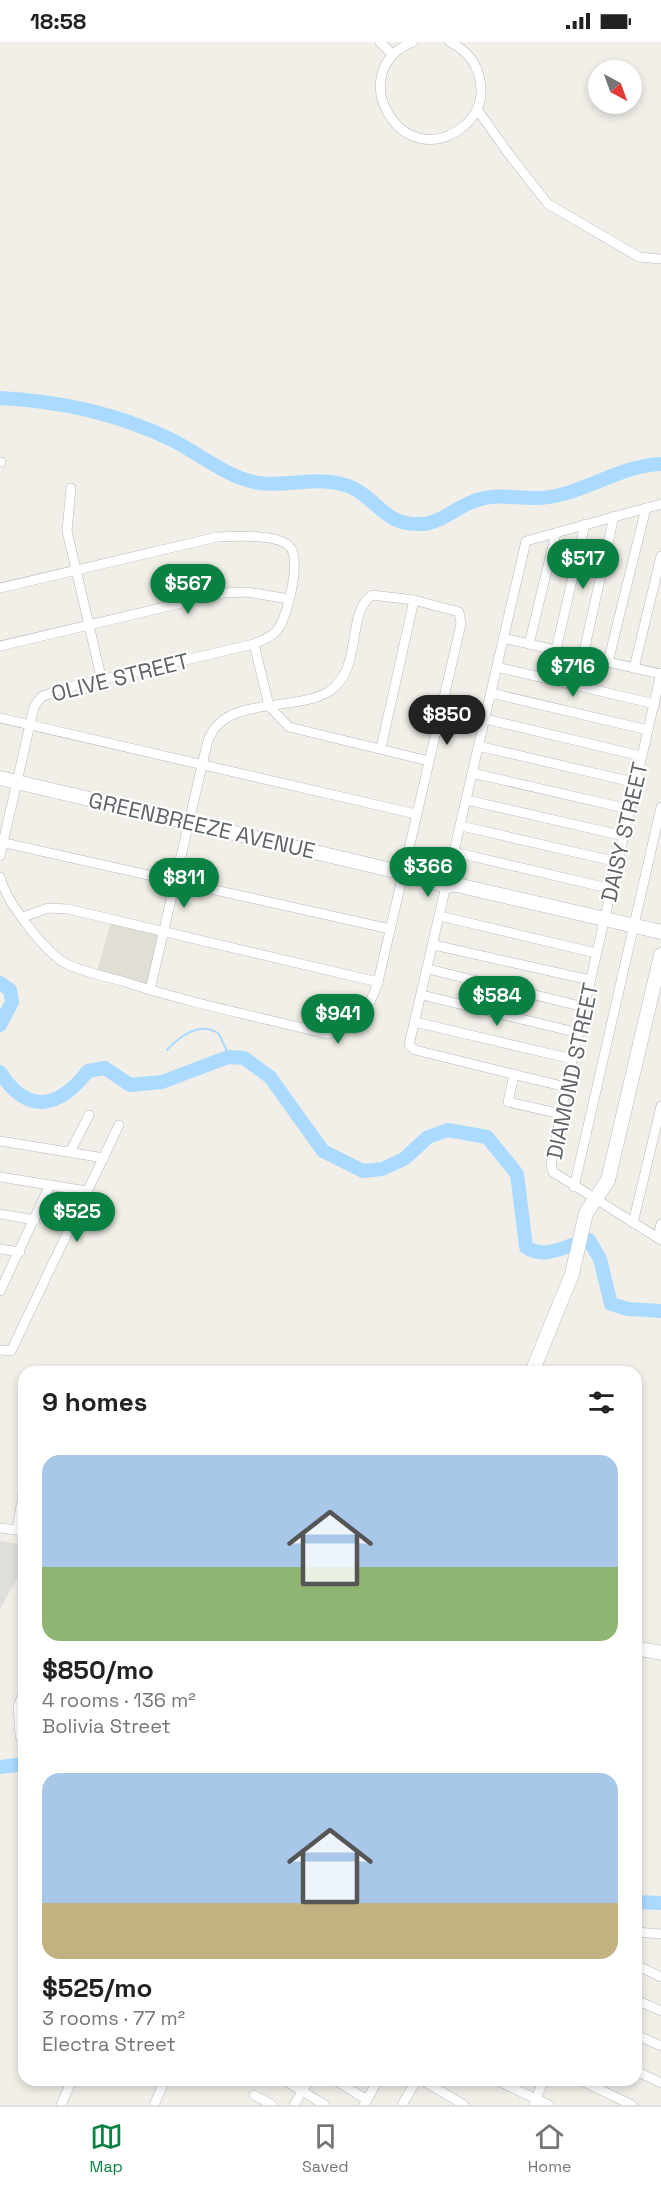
<!DOCTYPE html>
<meta charset="utf-8">
<style>
:root{--surface:#fff;--page:#f2f2f2;--text:#222;--muted:#767676;--line:#e0e0e0;--accent:#0b8043}
body{margin:0;font-family:"Space Grotesk",sans-serif;background:var(--page);color:var(--text);height:100vh;display:flex;flex-direction:column;font-size:22px;white-space:nowrap}
*{box-sizing:border-box;margin:0}
p{font-size:20px;color:var(--muted)}
.icon{flex:none;width:33px;height:33px;fill:none;stroke:currentColor;stroke-width:2;stroke-linecap:round;stroke-linejoin:round}
.map{position:relative;flex:1;overflow:hidden}
.sheet{position:absolute;left:18px;top:1324px;width:624px;height:720px;display:flex;flex-direction:column;background:var(--surface);border-radius:18px;box-shadow:0 3px 9px #0003}
.sheet>*{flex:none}
.needle{width:39px;rotate:139deg}
.controls{position:absolute;left:588px;top:18px;display:grid;gap:12px}
.controls a{display:grid;place-items:center;width:54px;height:54px;border-radius:50%;background:var(--surface);box-shadow:0 3px 9px #0003;font-size:30px}
.price{position:absolute;translate:-50% -51px;padding:0 14px;border-radius:21px;background:var(--accent);color:#fff;font-size:20px;line-height:39px;filter:drop-shadow(0 2px 3px #0008)}
.price::after{content:'';position:absolute;left:50%;top:36px;width:18px;height:14px;margin-left:-9px;background:inherit;clip-path:polygon(0 0,100% 0,50% 100%)}
.price.on{background:#222;color:#fff}
ul{padding:0;list-style:none}
li{display:grid;align-content:center;gap:12px;height:318px;padding:0 24px}
li span{display:grid;place-items:center;height:186px;border-radius:18px;color:#555}
li>.icon{margin-inline-start:auto}
span .icon{width:108px;height:108px;fill:#fffc;stroke-width:1}
li b{font-size:26px}
h2{display:flex;justify-content:space-between;align-items:center;height:72px;padding:0 24px;font-size:26px}
.status{display:flex;justify-content:space-between;align-items:center;height:42px;padding:0 30px;background:var(--surface);direction:ltr}
.status svg{height:16px;fill:currentColor}
.menu{display:flex;justify-content:space-around;align-items:center;height:84px;border-top:2px solid var(--line);background:var(--surface);font-size:16px;color:var(--muted)}
.menu a{display:grid;justify-items:center;gap:3px}
.menu .on{color:var(--accent)}
.map>svg:first-child{display:block}
.industrial{fill:#e0deda}
.education{fill:#e1ded6}
.lines{fill:none;stroke-linecap:round;stroke-linejoin:round}
.stream{stroke:#aadaff;stroke-width:2}
.river{stroke:#aadaff;stroke-width:14}
.street-casing{stroke:#b5b8bc;stroke-width:10}
.secondary-casing{stroke:#b6babf;stroke-width:15}
.street{stroke:#fff;stroke-width:9}
.secondary{stroke:#fff;stroke-width:14}
.labels{text-anchor:middle;stroke-width:4.5;stroke-linejoin:round;paint-order:stroke}
.street-label{font-size:22px;fill:#5f6368;stroke:#fff}
</style>
<div class="status"><b>18:58</b><svg viewBox="0 0 49 12"><path d="M0 12V9h3v3zM5 12V6h3v6zM10 12V3h3v9zM15 12V0h3v12zM26 1h20v11H26zM47 4h2v5h-2z"/></svg></div>
<div class="map">
<svg width="661" height="2063" viewBox="0 0 661 2063">
<rect width="100%" height="100%" fill="#f1efe8"/>
<path class="industrial" d="M 0,1499 L 24,1503 L 24,1524 L 0,1567 Z"/>
<path class="education" d="M 111,880 L 162,894 L 148,943 L 97,929 Z"/>
<g class="lines">
<path class="stream" d="M 167,1008 C 179,995 200,978 219,992 L 227,1009 L 235,1015"/>
<g class="river">
<path d="M 0,356 C 60,359 116,371 170,397 C 197,410 225,434 254,440 C 287,447 320,431 353,446 C 380,460 385,484 423,482 C 441,481 459,463 477,458 C 498,451 518,457 539,456 C 582,454 619,423 661,422"/>
<path d="M 0,941 L 10,948 L 12,960 L 0,983"/>
<path d="M 0,1030 C 28,1074 59,1066 88,1029 L 105,1026 L 130,1043 L 162,1040 L 228,1015 L 244,1016 L 270,1035 L 323,1109 L 363,1129 L 382,1127 L 404,1117 L 428,1095 L 448,1088 L 487,1095 L 517,1132 L 526,1205 C 546,1219 567,1202 589,1198 L 600,1217 L 611,1262 L 628,1267 L 661,1269"/>
<path d="M 0,1725 L 24,1722"/>
<path d="M 636,1860 L 661,1861"/>
</g>
<g class="street-casing">
<g id="street">
<path d="M 380,0 L 393,13"/>
<path d="M 413,0 C 341,28 402,136 465,83 C 475,75 482,60 481,47 C 480,25 470,10 450,0"/>
<path d="M 477,67 L 508,111 L 548,162 L 639,215 L 661,217"/>
<path d="M 0,420 L 1,420"/>
<path d="M 71,446 L 67,489 L 102,639"/>
<path d="M 0,546 L 217,495 C 233,494 277,492 289,504 C 302,516 288,570 280,584 C 275,594 264,597 254,602 L 61,647 L 41,655 L 34,665 L 0,814"/>
<path d="M 503,596 L 661,632"/>
<path d="M 254,602 L 269,664 L 289,685 L 429,719"/>
<path d="M 529,602 L 556,491"/>
<path d="M 0,604 L 224,551 L 247,550 L 289,557"/>
<path d="M 556,608 L 585,482"/>
<path d="M 583,614 L 614,474"/>
<path d="M 608,620 L 646,466"/>
<path d="M 497,625 L 655,662"/>
<path d="M 634,626 L 661,514"/>
<path d="M 661,631 L 566,1045 L 551,1123 L 553,1130 L 661,1198"/>
<path d="M 491,651 L 648,688"/>
<path d="M 0,676 L 416,772"/>
<path d="M 485,677 L 641,714"/>
<path d="M 478,704 L 637,741"/>
<path d="M 381,706 L 414,558"/>
<path d="M 472,731 L 629,767"/>
<path d="M 467,758 L 624,794"/>
<path d="M 461,784 L 618,820"/>
<path d="M 0,800 L 390,887"/>
<path d="M 454,810 L 612,847"/>
<path d="M 0,835 C 6,859 46,913 69,923 C 87,931 104,934 122,939 C 189,961 259,975 327,992 C 357,985 369,968 378,940 L 461,582 L 459,570 L 414,558 L 372,553 C 345,572 364,628 328,650 C 292,671 221,652 207,702 L 150,948"/>
<path d="M 440,874 L 596,911"/>
<path d="M 23,875 L 48,866 L 68,867 L 378,940"/>
<path d="M 434,903 L 590,938"/>
<path d="M 428,927 L 584,965"/>
<path d="M 422,953 L 579,991"/>
<path d="M 415,980 L 572,1017"/>
<path d="M 514,1033 L 508,1060 L 561,1072"/>
<path d="M 566,1045 L 415,1008 L 409,1003 L 526,499 L 661,462"/>
<path d="M 0,1099 L 104,1116"/>
<path d="M 70,1110 L 89,1073"/>
<path d="M 0,1135 L 87,1149"/>
<path d="M 574,1145 L 661,765"/>
<path d="M 0,1172 L 35,1178"/>
<path d="M 633,1181 L 661,1064"/>
<path d="M 658,1196 L 661,1182"/>
<path d="M 0,1207 L 20,1210"/>
<path d="M 0,1249 L 50,1143"/>
<path d="M 0,1308 L 11,1309 L 119,1083"/>
<path d="M 0,1486 L 24,1489"/>
<path d="M 17,1488 L 24,1445"/>
<path d="M 20,1694 L 18,1665 L 24,1649"/>
<path d="M 636,1890 L 661,1892"/>
<path d="M 636,1923 L 661,1935"/>
<path d="M 636,1958 L 661,1969"/>
<path d="M 636,1993 L 661,2004"/>
<path d="M 636,2029 L 661,2041"/>
<path d="M 284,2038 L 325,2063"/>
<path d="M 335,2038 L 367,2058"/>
<path d="M 422,2038 L 464,2063"/>
<path d="M 496,2038 L 549,2063"/>
<path d="M 580,2038 L 632,2063"/>
<path d="M 254,2053 L 272,2063"/>
<path d="M 534,2061 L 544,2038"/>
<path d="M 61,2063 L 72,2038"/>
<path d="M 154,2063 L 165,2038"/>
<path d="M 294,2063 L 309,2038"/>
<path d="M 364,2063 L 378,2038"/>
<path d="M 402,2063 L 417,2038"/>
</g>
</g>
<g class="secondary-casing">
<g id="secondary">
<path d="M 0,736 L 404,831 L 447,844 L 457,843 L 661,890"/>
<path d="M 532,1330 L 572,1232 L 586,1171 L 608,1138 L 661,913"/>
<path d="M 636,1606 L 661,1611"/>
</g>
</g>
<use href="#street" class="street"/>
<use href="#secondary" class="secondary"/>
</g>
<g class="labels">
<g class="street-label">
<text transform="translate(120 635) rotate(-14)" y="8">OLIVE STREET</text>
<text transform="translate(202 783) rotate(13)" y="8">GREENBREEZE AVENUE</text>
<text transform="translate(624 790) rotate(-77)" y="8">DAISY STREET</text>
<text transform="translate(572 1029) rotate(-78)" y="8">DIAMOND STREET</text>
</g>
</g>
</svg>
<div class="controls">
<a><svg class="needle" viewBox="-14 -14 28 28"><path d="M0-13l5 13h-10z" fill="#e53935"/><path d="M0 13l5-13h-10z" fill="#767676"/></svg></a>
</div>
<b class="price" style="left:583px;top:548px">$517</b>
<b class="price" style="left:188px;top:573px">$567</b>
<b class="price" style="left:573px;top:656px">$716</b>
<b class="price on" style="left:447px;top:704px">$850</b>
<b class="price" style="left:428px;top:856px">$366</b>
<b class="price" style="left:184px;top:867px">$811</b>
<b class="price" style="left:497px;top:985px">$584</b>
<b class="price" style="left:338px;top:1003px">$941</b>
<b class="price" style="left:77px;top:1201px">$525</b>
<section class="sheet">
<h2>9 homes<svg class="icon" aria-label="filters" viewBox="0 0 24 24"><path d="M4 7h16M4 17h16"/><circle cx="9" cy="7" r="2"/><circle cx="15" cy="17" r="2"/></svg></h2>
<ul>
<li><span style="background:linear-gradient(#a9c7e8 60%,#8fb573 0)"><svg class="icon" aria-label="home" viewBox="0 0 24 24"><path d="M3 11l9-7 9 7M6 9v11h12V9"/></svg></span><div><b>$850/mo</b><p>4 rooms · 136 m²</p><p>Bolivia Street</p></div></li>
<li><span style="background:linear-gradient(#a9c7e8 70%,#c2b280 0)"><svg class="icon" aria-label="home" viewBox="0 0 24 24"><path d="M3 11l9-7 9 7M6 9v11h12V9"/></svg></span><div><b>$525/mo</b><p>3 rooms · 77 m²</p><p>Electra Street</p></div></li>
</ul>
</section>
</div>
<nav class="menu">
<a class="on"><svg class="icon" aria-label="map" viewBox="0 0 24 24"><path d="M3 6l6-2 6 2 6-2v14l-6 2-6-2-6 2zM9 4v14M15 6v14"/></svg>Map</a>
<a><svg class="icon" aria-label="saved" viewBox="0 0 24 24"><path d="M7 4h10v16l-5-4-5 4z"/></svg>Saved</a>
<a><svg class="icon" aria-label="home" viewBox="0 0 24 24"><path d="M3 11l9-7 9 7M6 9v11h12V9"/></svg>Home</a>
</nav>
